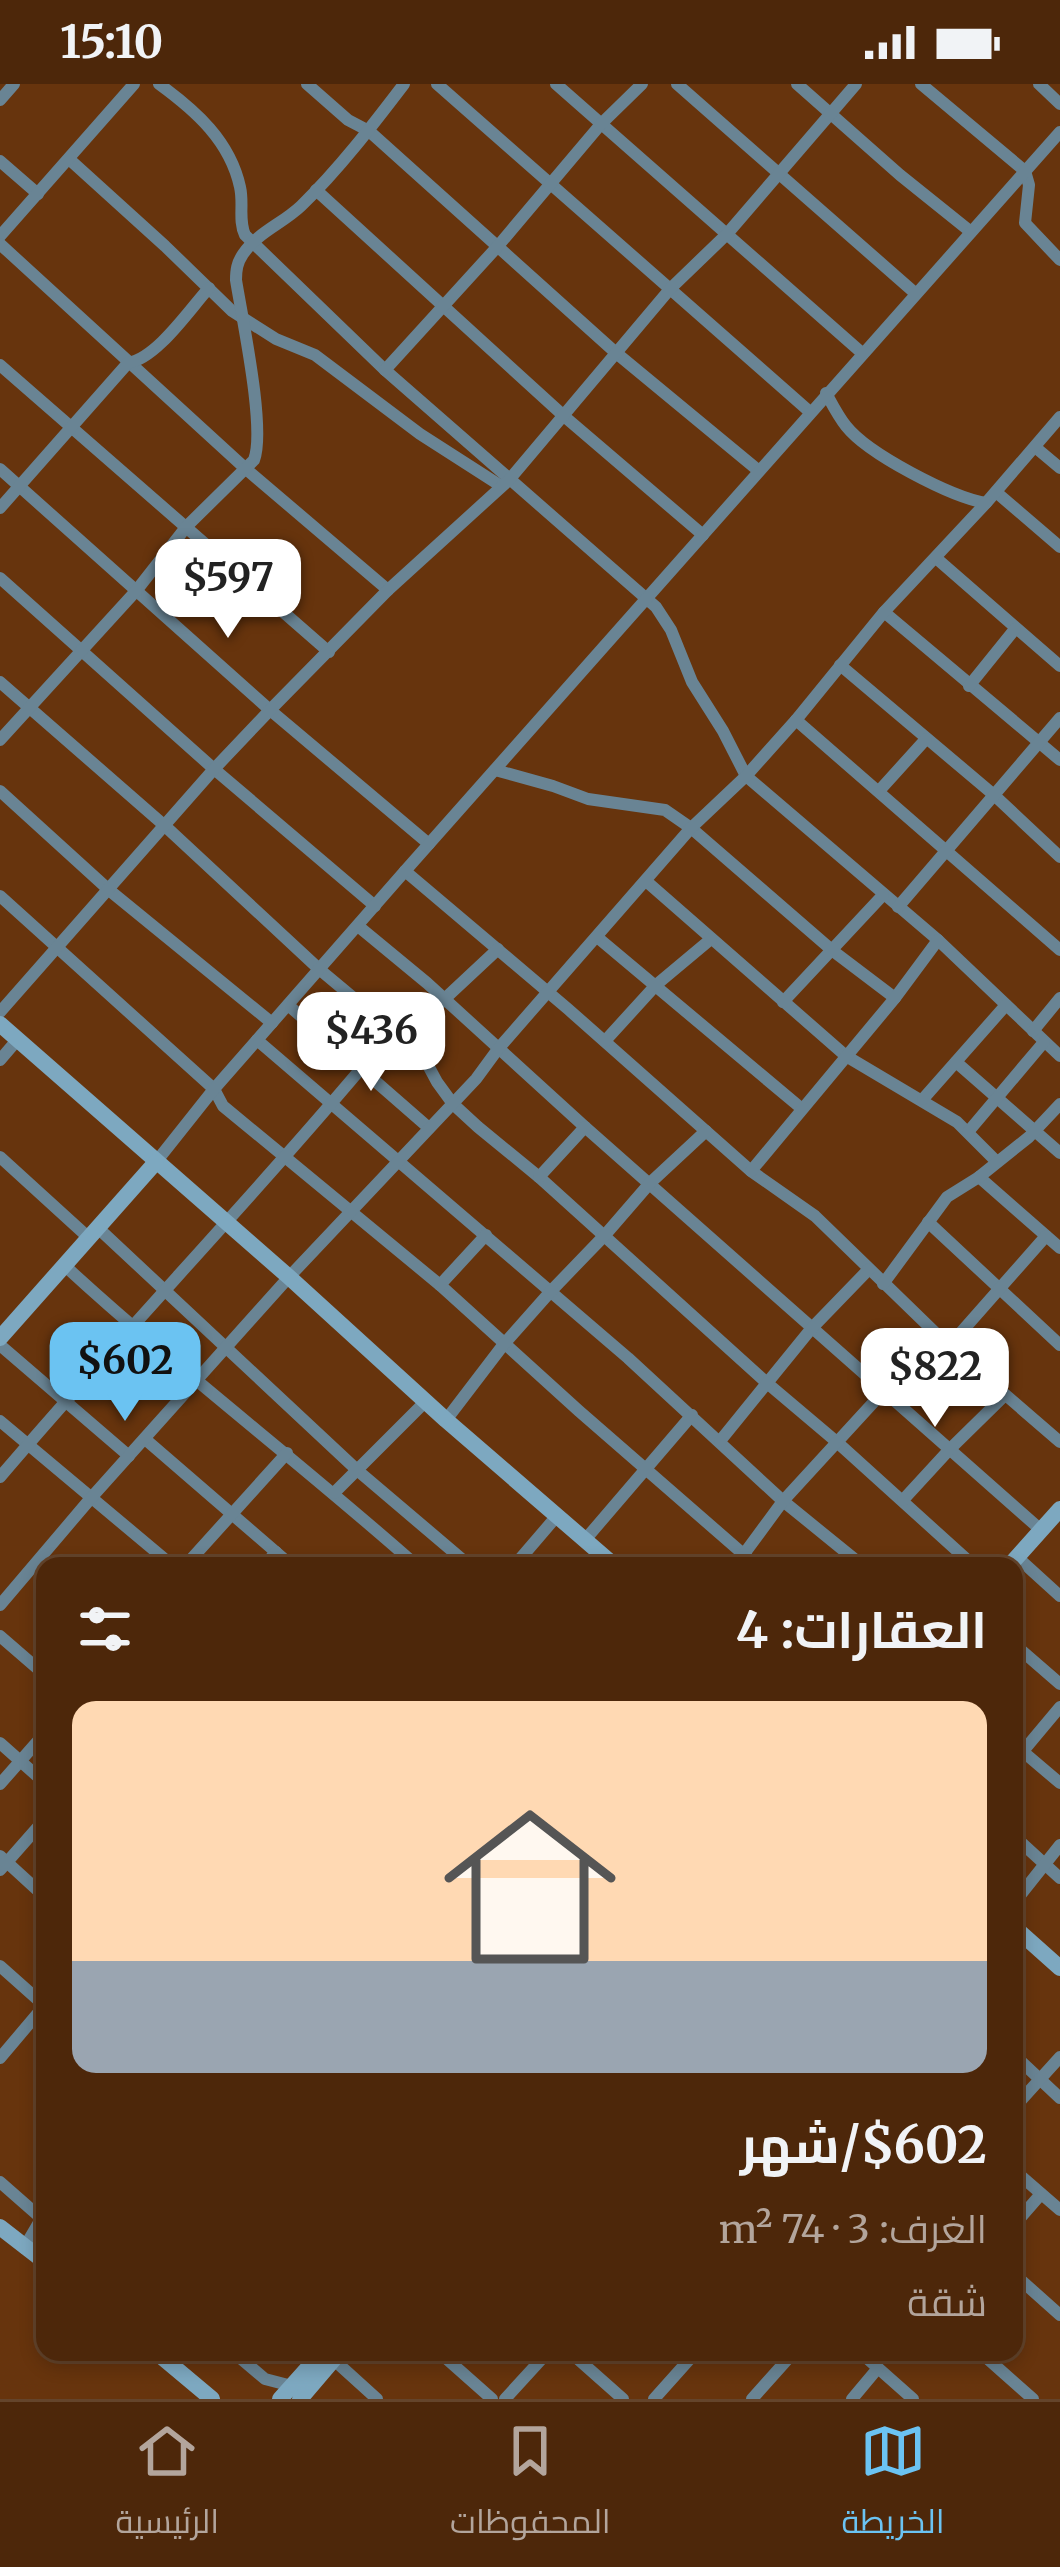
<!DOCTYPE html>
<html lang="ar">
<meta charset="utf-8">
<style>
:root{--surface:#4d270a;--page:#573318;--text:#f1f3f6;--muted:#b3a59c;--line:#64442b;--accent:#6bc3f2}
body{margin:0;font-family:Merriweather,Cairo,serif;background:var(--page);color:var(--text);direction:rtl;height:100vh;display:flex;flex-direction:column;font-size:45px;white-space:nowrap}
*{box-sizing:border-box;margin:0}
p{font-size:39px;color:var(--muted)}
.icon{flex:none;width:66px;height:66px;fill:none;stroke:currentColor;stroke-width:2;stroke-linecap:round;stroke-linejoin:round}
.map{position:relative;flex:1;overflow:hidden;direction:ltr}
.panel{position:absolute;left:36px;top:1473px;width:987px;height:804px;display:flex;flex-direction:column;background:var(--surface);border-radius:24px;box-shadow:0 6px 18px #0003,0 0 0 3px var(--line);direction:rtl}
.panel>*{flex:none}
.price{position:absolute;translate:-50% -102px;padding:0 27px;border-radius:24px;background:#fff;color:#222;font-size:39px;line-height:78px;filter:drop-shadow(0 3px 6px #0008)}
.price::after{content:'';position:absolute;left:50%;top:72px;width:36px;height:27px;margin-left:-18px;background:inherit;clip-path:polygon(0 0,100% 0,50% 100%)}
.price.selected{background:var(--accent);color:#111}
ul{padding:0;list-style:none}
li{display:grid;align-content:center;gap:24px;height:636px;padding:0 36px}
li+li{border-top:3px solid var(--line)}
li span{display:grid;place-items:center;height:372px;border-radius:24px;color:#555}
li>.icon{margin-inline-start:auto}
span .icon{width:216px;height:216px;fill:#fffc;stroke-width:1}
li b{font-size:51px}
h2{display:flex;justify-content:space-between;align-items:center;height:144px;padding:0 36px;font-size:51px}
.status{display:flex;justify-content:space-between;align-items:center;height:84px;padding:0 60px;background:var(--surface);direction:ltr}
.status svg{height:33px;fill:currentColor}
.tabs{display:flex;justify-content:space-around;align-items:center;height:168px;border-top:3px solid var(--line);background:var(--surface);font-size:33px;color:var(--muted)}
.tabs a{display:grid;justify-items:center;gap:6px}
.tabs .selected{color:var(--accent)}
.map>svg:first-child{display:block}
.lines{fill:none;stroke-linecap:round;stroke-linejoin:round}
.street{stroke:#698494;stroke-width:12}
.secondary{stroke:#7da8c0;stroke-width:16}
</style>
<div class="status"><b>15:10</b><svg viewBox="0 0 49 12"><path d="M0 12V9h3v3zM5 12V6h3v6zM10 12V3h3v9zM15 12V0h3v12zM26 1h20v11H26zM47 4h2v5h-2z"/></svg></div>
<div class="map">
<svg width="1060" height="2315" viewBox="0 0 1060 2315">
<rect width="100%" height="100%" fill="#67340d"/>
<g class="lines">
<g class="street">
<path d="M 159,0 C 196,27 230,57 240,103 C 244,120 238,136 245,151 L 385,286 L 656,523 L 671,546 L 692,598 L 723,647 L 746,692 L 938,856 L 1060,972"/>
<path d="M 307,0 L 348,36 L 369,47 L 615,268 L 759,387"/>
<path d="M 437,0 L 810,328"/>
<path d="M 556,0 L 862,269"/>
<path d="M 677,0 L 915,209"/>
<path d="M 797,0 L 900,91 L 971,148"/>
<path d="M 921,0 L 1025,87 L 1029,101 L 1025,139 L 1060,176"/>
<path d="M 1039,0 L 1060,20"/>
<path d="M 0,16 L 14,0"/>
<path d="M 69,75 L 165,162 L 232,227 L 276,255 L 315,271 L 420,350 L 501,402"/>
<path d="M 0,77 L 38,110"/>
<path d="M 316,106 L 565,333 L 703,451"/>
<path d="M 0,152 L 134,0"/>
<path d="M 0,160 L 246,385 L 388,506"/>
<path d="M 0,281 L 329,568"/>
<path d="M 385,286 L 498,162 L 601,40 L 642,0"/>
<path d="M 826,309 C 832,320 838,332 846,342 C 868,370 951,413 986,419"/>
<path d="M 1035,363 L 1060,384"/>
<path d="M 0,385 L 270,626 L 429,760"/>
<path d="M 996,408 L 1060,463"/>
<path d="M 0,424 L 128,279 C 157,274 189,226 209,204"/>
<path d="M 936,474 L 1060,582"/>
<path d="M 0,494 L 214,685 L 375,822"/>
<path d="M 884,528 L 1060,676"/>
<path d="M 840,581 L 994,711 L 1060,773"/>
<path d="M 0,598 L 165,742 L 319,885 L 423,972 L 437,998 L 453,1020 L 478,1043 L 539,1093 L 767,1299 L 838,1359 L 974,1482"/>
<path d="M 969,602 L 1015,545"/>
<path d="M 796,636 L 1060,866"/>
<path d="M 0,656 L 136,507 L 187,442 L 254,376 C 266,345 242,234 236,196 C 236,186 237,179 243,170 C 258,148 282,140 301,122 C 339,85 372,42 404,0"/>
<path d="M 495,686 L 553,702 L 588,715 L 665,726 L 691,744 L 833,867 L 895,914"/>
<path d="M 0,707 L 109,806 L 272,939"/>
<path d="M 879,707 L 926,655"/>
<path d="M 405,787 L 568,925 L 751,1087 L 815,1132 L 949,1262 L 1060,1358"/>
<path d="M 646,797 L 846,972 L 957,1038 L 997,1078"/>
<path d="M 0,812 L 214,1005 L 223,1022 L 440,1201 L 579,1327 L 757,1482"/>
<path d="M 898,823 L 1060,634"/>
<path d="M 358,842 L 427,899 L 585,1043 L 1041,1446"/>
<path d="M 597,853 L 801,1024"/>
<path d="M 783,918 L 883,811"/>
<path d="M 288,921 L 429,1044"/>
<path d="M 0,928 L 214,685 L 270,626 L 388,506 L 509,396 L 670,205 L 727,150 L 856,0"/>
<path d="M 1033,947 L 1060,914"/>
<path d="M 257,956 L 628,1274 L 783,1417 L 863,1482"/>
<path d="M 605,957 L 656,901 L 711,855"/>
<path d="M 0,976 L 18,955"/>
<path d="M 956,978 L 1060,1069"/>
<path d="M 923,1015 L 1006,921"/>
<path d="M 968,1048 L 1044,958"/>
<path d="M 0,1073 L 89,1154"/>
<path d="M 156,1078 L 214,1005 L 405,787 L 1060,48"/>
<path d="M 751,1087 L 895,914 L 938,856"/>
<path d="M 539,1093 L 585,1043"/>
<path d="M 979,1093 L 1060,1164"/>
<path d="M 928,1138 L 1060,1261"/>
<path d="M 98,1144 L 357,1386 L 470,1482"/>
<path d="M 64,1181 C 178,1286 301,1379 417,1482"/>
<path d="M 883,1200 L 947,1113 L 979,1093 L 1029,1053 L 1060,1020"/>
<path d="M 440,1201 L 486,1151"/>
<path d="M 0,1261 L 129,1372"/>
<path d="M 949,1262 L 1046,1152"/>
<path d="M 446,1336 L 504,1260 L 551,1207 L 605,1151 L 650,1099 L 706,1047"/>
<path d="M 0,1337 L 173,1482"/>
<path d="M 145,1355 L 292,1482"/>
<path d="M 720,1357 L 811,1245 L 869,1185"/>
<path d="M 0,1393 C 126,1245 261,1105 385,956 L 395,948 L 421,937 L 498,865"/>
<path d="M 334,1409 L 426,1317"/>
<path d="M 903,1416 L 949,1366 L 1004,1312"/>
<path d="M 584,1457 L 692,1331"/>
<path d="M 1017,1473 L 1060,1512"/>
<path d="M 185,1482 L 287,1369"/>
<path d="M 264,1482 L 276,1468"/>
<path d="M 514,1482 L 556,1433"/>
<path d="M 732,1482 L 744,1470 L 783,1417 L 883,1308"/>
<path d="M 0,1521 L 91,1414 L 289,1193 L 476,995 L 498,965 L 691,744 L 746,692 L 796,636 L 884,528 L 986,419 L 1060,333"/>
<path d="M 0,1552 L 45,1591"/>
<path d="M 1014,1560 L 1060,1600"/>
<path d="M 0,1659 L 45,1699"/>
<path d="M 1014,1660 L 1060,1699"/>
<path d="M 1014,1678 L 1060,1623"/>
<path d="M 0,1700 L 45,1649"/>
<path d="M 1014,1752 L 1060,1794"/>
<path d="M 0,1772 L 45,1813"/>
<path d="M 0,1786 L 45,1735"/>
<path d="M 1014,1819 L 1060,1761"/>
<path d="M 0,1882 L 45,1922"/>
<path d="M 1014,1971 L 1060,2014"/>
<path d="M 0,1974 L 45,1921"/>
<path d="M 1014,2024 L 1060,1973"/>
<path d="M 1014,2086 L 1060,2126"/>
<path d="M 0,2098 L 41,2134"/>
<path d="M 1014,2141 L 1041,2110"/>
<path d="M 24,2164 L 44,2130"/>
<path d="M 1014,2190 L 1060,2231"/>
<path d="M 233,2268 L 265,2295 L 292,2302"/>
<path d="M 439,2268 L 492,2315"/>
<path d="M 570,2268 L 623,2315"/>
<path d="M 860,2268 L 913,2315"/>
<path d="M 980,2268 L 1033,2315"/>
<path d="M 334,2276 L 377,2315"/>
<path d="M 505,2315 L 548,2268"/>
<path d="M 654,2315 L 696,2268"/>
<path d="M 752,2315 L 794,2268"/>
<path d="M 852,2315 L 878,2284"/>
</g>
<g class="secondary">
<path d="M 0,940 L 289,1193 L 446,1336 L 615,1482"/>
<path d="M 0,1254 L 156,1078"/>
<path d="M 1009,1482 L 1060,1425"/>
<path d="M 1014,1843 L 1060,1884"/>
<path d="M 0,2143 L 45,2178"/>
<path d="M 156,2268 L 212,2315"/>
<path d="M 280,2315 L 322,2268"/>
<path d="M 300,2315 L 340,2268"/>
</g>
</g>
</svg>
<b class="price" style="left:228px;top:557px">$597</b>
<b class="price" style="left:371px;top:1010px">$436</b>
<b class="price selected" style="left:125px;top:1340px">$602</b>
<b class="price" style="left:935px;top:1346px">$822</b>
<section class="panel">
<h2>العقارات: 4<svg class="icon" aria-label="filters" viewBox="0 0 24 24"><path d="M4 7h16M4 17h16"/><circle cx="9" cy="7" r="2"/><circle cx="15" cy="17" r="2"/></svg></h2>
<ul>
<li><span style="background:linear-gradient(#ffd9b3 70%,#9aa5b1 0)"><svg class="icon" aria-label="home" viewBox="0 0 24 24"><path d="M3 11l9-7 9 7M6 9v11h12V9"/></svg></span><div><b>$602/شهر</b><p>الغرف: 3 · 74 m²</p><p>شقة</p></div></li>
</ul>
</section>
</div>
<nav class="tabs">
<a class="selected"><svg class="icon" aria-label="map" viewBox="0 0 24 24"><path d="M3 6l6-2 6 2 6-2v14l-6 2-6-2-6 2zM9 4v14M15 6v14"/></svg>الخريطة</a>
<a><svg class="icon" aria-label="saved" viewBox="0 0 24 24"><path d="M7 4h10v16l-5-4-5 4z"/></svg>المحفوظات</a>
<a><svg class="icon" aria-label="home" viewBox="0 0 24 24"><path d="M3 11l9-7 9 7M6 9v11h12V9"/></svg>الرئيسية</a>
</nav>
